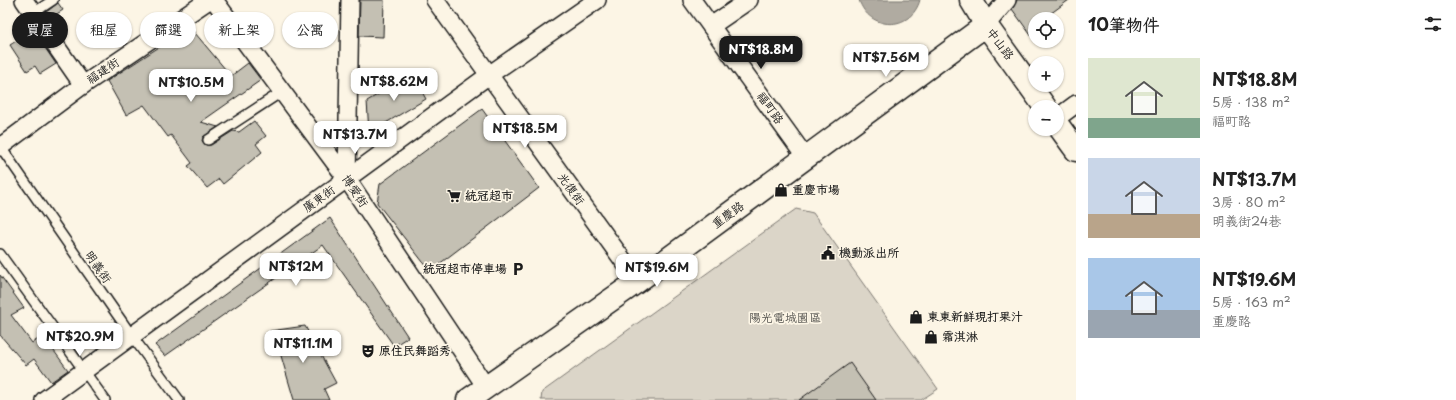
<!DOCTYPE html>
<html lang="zh-TW">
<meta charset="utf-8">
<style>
:root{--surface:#fff;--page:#f2f2f2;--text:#222;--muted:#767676;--accent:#1c1c1c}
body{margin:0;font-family:"Playpen Sans","LXGW WenKai TC",sans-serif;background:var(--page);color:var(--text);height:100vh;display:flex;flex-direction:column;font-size:15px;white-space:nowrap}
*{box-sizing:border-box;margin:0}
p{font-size:13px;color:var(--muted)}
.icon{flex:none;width:22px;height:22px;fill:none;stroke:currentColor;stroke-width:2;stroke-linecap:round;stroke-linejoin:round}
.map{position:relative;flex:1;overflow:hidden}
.side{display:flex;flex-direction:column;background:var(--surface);width:380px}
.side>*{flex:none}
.hud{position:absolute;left:12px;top:12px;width:380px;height:36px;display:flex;gap:8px}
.tools{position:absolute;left:1028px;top:12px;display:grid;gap:8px}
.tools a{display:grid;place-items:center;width:36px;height:36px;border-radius:50%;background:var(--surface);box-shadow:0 1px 3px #0004;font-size:20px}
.price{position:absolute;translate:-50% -34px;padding:0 9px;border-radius:8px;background:#fff;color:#222;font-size:13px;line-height:26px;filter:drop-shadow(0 1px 2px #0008)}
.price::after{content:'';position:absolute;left:50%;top:24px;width:12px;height:9px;margin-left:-6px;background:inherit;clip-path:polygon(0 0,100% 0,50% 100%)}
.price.current{background:var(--accent);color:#fff}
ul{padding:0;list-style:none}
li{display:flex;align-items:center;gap:12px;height:100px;padding:0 12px}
li span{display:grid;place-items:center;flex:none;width:112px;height:80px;border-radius:0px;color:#555}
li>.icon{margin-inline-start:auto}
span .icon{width:48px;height:48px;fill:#fffc;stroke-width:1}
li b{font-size:17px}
h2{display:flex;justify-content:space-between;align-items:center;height:48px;padding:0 12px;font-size:17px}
.chip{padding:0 14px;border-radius:18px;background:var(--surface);box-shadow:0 1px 3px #0004;font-size:14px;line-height:36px}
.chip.current{background:var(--accent);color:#fff}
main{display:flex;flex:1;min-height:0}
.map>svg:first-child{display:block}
.green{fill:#dbd5c8;stroke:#7c7872}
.water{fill:#b0aba1;stroke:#75726c}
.building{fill:#c4c0b3;stroke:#1c1c1c}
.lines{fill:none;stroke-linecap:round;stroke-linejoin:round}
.service-casing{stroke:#1c1c1c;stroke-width:12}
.minor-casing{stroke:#1c1c1c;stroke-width:20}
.tertiary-casing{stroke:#1c1c1c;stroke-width:25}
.service{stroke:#fcf5e5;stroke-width:9}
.minor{stroke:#fcf5e5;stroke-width:17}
.tertiary{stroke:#fcf5e5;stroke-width:22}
.labels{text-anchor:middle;stroke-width:3.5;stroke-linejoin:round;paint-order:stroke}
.street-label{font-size:12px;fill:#1c1c1c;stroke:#fcf5e5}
.poi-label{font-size:12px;font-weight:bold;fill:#1c1c1c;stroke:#fcf5e5;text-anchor:start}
.park-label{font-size:12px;fill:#555450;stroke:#fcf5e5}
</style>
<main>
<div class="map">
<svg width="1076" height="400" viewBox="0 0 1076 400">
<rect width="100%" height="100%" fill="#fcf5e5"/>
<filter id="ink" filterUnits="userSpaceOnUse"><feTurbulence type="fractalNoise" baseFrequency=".025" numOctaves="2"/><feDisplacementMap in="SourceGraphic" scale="8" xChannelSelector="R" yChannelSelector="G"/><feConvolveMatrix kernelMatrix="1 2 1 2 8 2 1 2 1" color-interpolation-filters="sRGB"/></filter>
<g filter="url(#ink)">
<path class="green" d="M 796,209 L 813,213 L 938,389 L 921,400 L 541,400 L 542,392 Z"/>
<path class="water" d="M 859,0 L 920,0 C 911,32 869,31 859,0 Z"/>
<g class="building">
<path d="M 360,0 L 384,0 L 383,37 L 359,36 Z"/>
<path d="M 1017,0 L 1069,0 L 1050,14 L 1054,19 L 1035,19 L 1035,41 L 1012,9 Z"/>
<path d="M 58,3 L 63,10 L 49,19 L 45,13 Z"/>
<path d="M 190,27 L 231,76 L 248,63 L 261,80 L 201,122 L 218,127 L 203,137 L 202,141 L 206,145 L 211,145 L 233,131 L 239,132 L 254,121 L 266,136 L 256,144 L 262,152 L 223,184 L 219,179 L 207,188 L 188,166 L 192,163 L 171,135 L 168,137 L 144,105 L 126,115 L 107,81 Z"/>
<path d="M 33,30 L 56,64 L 40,74 L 35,66 L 27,71 L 10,45 Z"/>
<path d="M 412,74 L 426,99 L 369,133 L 367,101 Z"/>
<path d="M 482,109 L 539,188 L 430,271 L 377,203 L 380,184 Z"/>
<path d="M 330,218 L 408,337 L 394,346 L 323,245 L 165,356 L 155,345 Z"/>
<path d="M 0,275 L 24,308 L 11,315 L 32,343 L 43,336 L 68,370 L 51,382 L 34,359 L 26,365 L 0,335 Z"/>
<path d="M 305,326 L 336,383 L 324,389 L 329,400 L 294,400 L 279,349 L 270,331 Z"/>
<path d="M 850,363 L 876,400 L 799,400 L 825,381 Z"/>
</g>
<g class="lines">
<g class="service-casing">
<g id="service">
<path d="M 32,14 L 53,0"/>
<path d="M 208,140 L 283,91"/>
<path d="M 0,146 L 132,336 L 179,400"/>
<path d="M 0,254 L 105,400"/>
</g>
</g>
<g class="minor-casing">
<g id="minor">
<path d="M 24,0 L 83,85"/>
<path d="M 214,0 L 347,179 L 486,387"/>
<path d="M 435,0 L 638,281"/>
<path d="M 692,0 L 806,158"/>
<path d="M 986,25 L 1007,0"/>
<path d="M 711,26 L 749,0"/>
<path d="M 1057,118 L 1076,104"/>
<path d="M 0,147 L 83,85 L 209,0"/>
<path d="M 347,179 L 350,0"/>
<path d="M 44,400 L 489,75 L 597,0"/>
</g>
</g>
<g class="tertiary-casing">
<g id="tertiary">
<path d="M 971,0 L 986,25 L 1045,107"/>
<path d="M 1057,124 L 1076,150"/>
<path d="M 468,400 L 638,281 L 986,25"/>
</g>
</g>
<use href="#service" class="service"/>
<use href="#minor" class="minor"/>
<use href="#tertiary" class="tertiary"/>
</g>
</g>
<defs>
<g id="shop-bare" transform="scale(1.08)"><path d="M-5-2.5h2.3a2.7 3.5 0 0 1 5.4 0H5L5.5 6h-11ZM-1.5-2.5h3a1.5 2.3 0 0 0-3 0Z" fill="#1c1c1c" stroke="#fcf5e5" stroke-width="2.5" paint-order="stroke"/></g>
<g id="supermarket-bare" transform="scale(1.08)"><path d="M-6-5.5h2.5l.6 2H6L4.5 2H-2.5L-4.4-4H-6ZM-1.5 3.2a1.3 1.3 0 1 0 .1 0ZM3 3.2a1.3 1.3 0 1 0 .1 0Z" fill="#1c1c1c" stroke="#fcf5e5" stroke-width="2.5" paint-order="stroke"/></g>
<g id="civic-bare" transform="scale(1.08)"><path d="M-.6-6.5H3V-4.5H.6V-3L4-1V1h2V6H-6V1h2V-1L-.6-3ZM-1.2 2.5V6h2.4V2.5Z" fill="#1c1c1c" stroke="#fcf5e5" stroke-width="2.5" paint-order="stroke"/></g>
<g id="parking-bare" transform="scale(1.08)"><path d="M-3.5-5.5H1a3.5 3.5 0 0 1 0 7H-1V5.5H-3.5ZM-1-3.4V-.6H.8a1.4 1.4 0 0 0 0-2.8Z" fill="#1c1c1c" stroke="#fcf5e5" stroke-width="2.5" paint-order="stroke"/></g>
<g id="theatre-bare" transform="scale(1.08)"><path d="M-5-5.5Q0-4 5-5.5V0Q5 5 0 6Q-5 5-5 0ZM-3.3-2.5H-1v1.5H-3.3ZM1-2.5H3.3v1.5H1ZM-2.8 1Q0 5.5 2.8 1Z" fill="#1c1c1c" stroke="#fcf5e5" stroke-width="2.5" paint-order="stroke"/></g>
</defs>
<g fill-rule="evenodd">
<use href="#shop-bare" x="781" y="190"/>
<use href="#supermarket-bare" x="454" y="196"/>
<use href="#civic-bare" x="828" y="253"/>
<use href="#parking-bare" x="518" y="269"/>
<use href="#shop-bare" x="916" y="317"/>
<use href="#shop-bare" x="931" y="337"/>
<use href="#theatre-bare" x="368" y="351"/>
</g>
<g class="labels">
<g class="street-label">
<text transform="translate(1000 44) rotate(53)" y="4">中山路</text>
<text transform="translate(103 71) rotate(-34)" y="4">福建街</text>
<text transform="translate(770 108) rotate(54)" y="4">福町路</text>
<text transform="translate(571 189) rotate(54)" y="4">光復街</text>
<text transform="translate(355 191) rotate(56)" y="4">博愛街</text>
<text transform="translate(319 199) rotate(-36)" y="4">廣東街</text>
<text transform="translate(728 215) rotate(-36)" y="4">重慶路</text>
<text transform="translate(98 267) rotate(55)" y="4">明義街</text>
</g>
<g class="poi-label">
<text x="792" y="194">重慶市場</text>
<text x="465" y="200">統冠超市</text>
<text x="839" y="257">機動派出所</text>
<text x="507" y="273" text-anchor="end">統冠超市停車場</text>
<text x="927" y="321">東東新鮮現打果汁</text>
<text x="942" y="341">霜淇淋</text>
<text x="379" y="355">原住民舞蹈秀</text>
</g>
<g class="park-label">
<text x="785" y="322">陽光電城園區</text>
</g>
</g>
</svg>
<div class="tools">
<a><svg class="icon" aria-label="locate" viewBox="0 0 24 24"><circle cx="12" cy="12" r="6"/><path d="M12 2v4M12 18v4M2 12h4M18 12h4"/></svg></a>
<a>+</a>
<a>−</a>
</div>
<b class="price current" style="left:761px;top:70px">NT$18.8M</b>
<b class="price" style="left:886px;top:78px">NT$7.56M</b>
<b class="price" style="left:394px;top:102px">NT$8.62M</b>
<b class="price" style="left:191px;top:103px">NT$10.5M</b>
<b class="price" style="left:525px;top:149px">NT$18.5M</b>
<b class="price" style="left:355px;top:155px">NT$13.7M</b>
<b class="price" style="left:296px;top:287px">NT$12M</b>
<b class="price" style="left:657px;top:288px">NT$19.6M</b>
<b class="price" style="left:80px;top:357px">NT$20.9M</b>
<b class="price" style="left:303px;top:364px">NT$11.1M</b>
<div class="hud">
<a class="chip current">買屋</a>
<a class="chip">租屋</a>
<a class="chip">篩選</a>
<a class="chip">新上架</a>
<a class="chip">公寓</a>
</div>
</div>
<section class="side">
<h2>10筆物件<svg class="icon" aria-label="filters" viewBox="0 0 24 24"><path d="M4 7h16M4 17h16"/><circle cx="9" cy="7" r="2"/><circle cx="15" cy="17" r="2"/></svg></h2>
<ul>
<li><span style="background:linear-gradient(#dfe7d0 75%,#7fa58c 0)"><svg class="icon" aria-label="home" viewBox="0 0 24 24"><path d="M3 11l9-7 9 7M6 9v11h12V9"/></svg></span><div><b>NT$18.8M</b><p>5房 · 138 m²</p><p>福町路</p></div></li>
<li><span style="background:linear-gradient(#c9d6e8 70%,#b9a48a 0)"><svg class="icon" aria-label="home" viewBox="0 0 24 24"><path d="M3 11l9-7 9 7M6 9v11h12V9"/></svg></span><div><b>NT$13.7M</b><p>3房 · 80 m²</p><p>明義街24巷</p></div></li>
<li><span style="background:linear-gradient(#a9c7e8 65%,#9aa5b1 0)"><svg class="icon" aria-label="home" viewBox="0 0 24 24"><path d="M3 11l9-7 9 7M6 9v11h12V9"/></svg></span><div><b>NT$19.6M</b><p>5房 · 163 m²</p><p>重慶路</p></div></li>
</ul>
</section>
</main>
